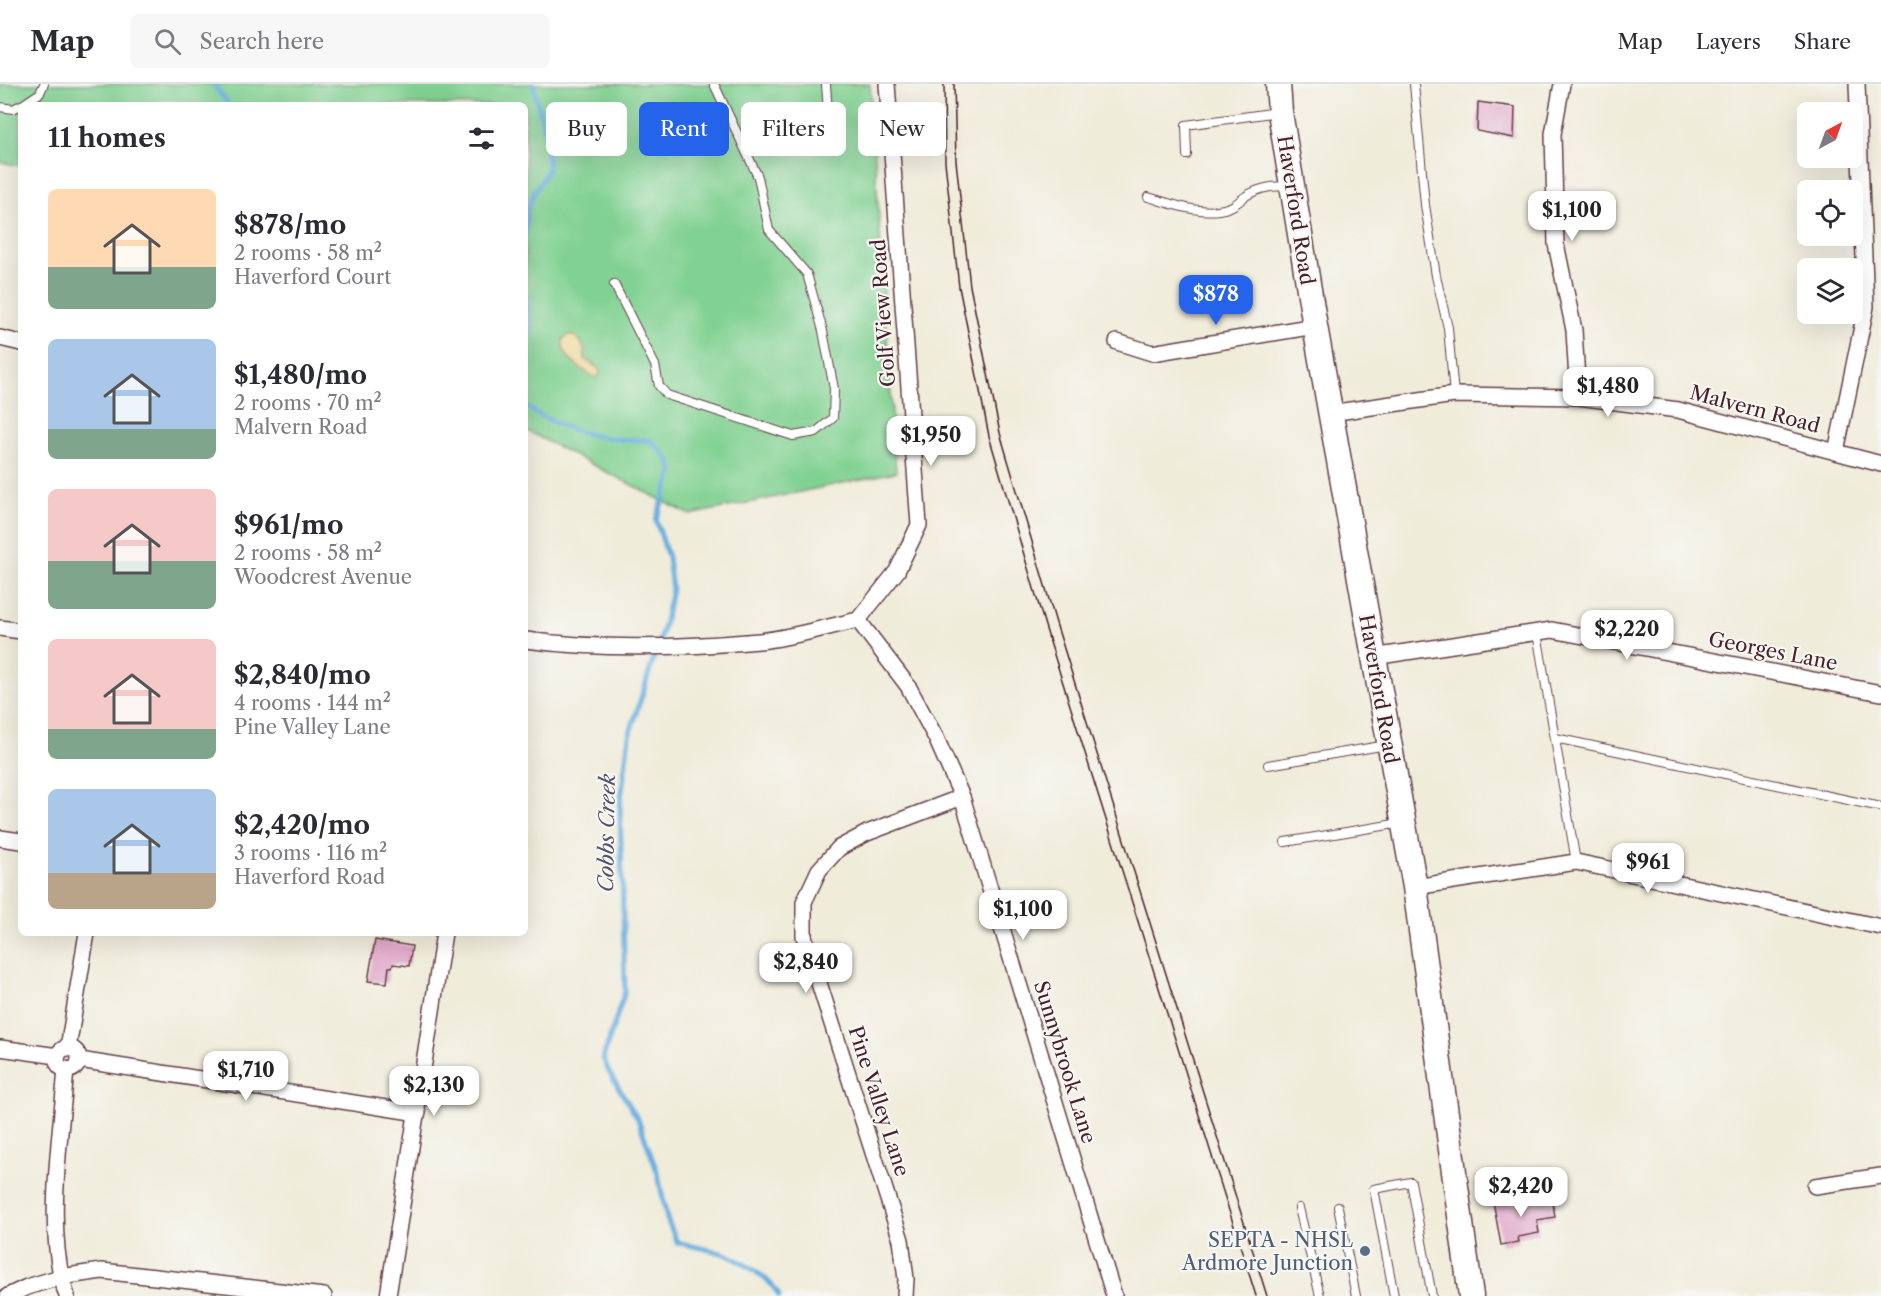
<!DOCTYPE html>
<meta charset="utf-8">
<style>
:root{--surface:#fff;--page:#f7f7f7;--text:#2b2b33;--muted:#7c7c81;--line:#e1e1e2;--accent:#2563eb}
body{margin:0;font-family:"Libre Caslon Text",serif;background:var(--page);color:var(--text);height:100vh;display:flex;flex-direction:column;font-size:22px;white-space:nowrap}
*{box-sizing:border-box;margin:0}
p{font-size:20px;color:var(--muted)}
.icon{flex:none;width:33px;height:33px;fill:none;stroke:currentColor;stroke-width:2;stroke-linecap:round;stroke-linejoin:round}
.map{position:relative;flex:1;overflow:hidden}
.drawer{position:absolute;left:18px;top:18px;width:510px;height:834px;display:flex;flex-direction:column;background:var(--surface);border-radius:9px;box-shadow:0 6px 24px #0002}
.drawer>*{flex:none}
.banner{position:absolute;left:546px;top:18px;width:570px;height:54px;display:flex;gap:12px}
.needle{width:39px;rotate:41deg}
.controls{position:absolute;left:1797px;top:18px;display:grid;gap:12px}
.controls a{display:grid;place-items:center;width:66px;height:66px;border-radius:9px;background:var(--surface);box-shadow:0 6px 24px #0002;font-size:30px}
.price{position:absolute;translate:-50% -51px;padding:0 14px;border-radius:12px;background:#fff;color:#222;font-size:20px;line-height:39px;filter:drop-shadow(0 2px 3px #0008)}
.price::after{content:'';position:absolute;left:50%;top:36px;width:18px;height:14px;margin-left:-9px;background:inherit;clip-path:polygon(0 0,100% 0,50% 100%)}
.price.active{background:var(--accent);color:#fff}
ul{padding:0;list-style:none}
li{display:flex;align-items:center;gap:18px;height:150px;padding:0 30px}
li span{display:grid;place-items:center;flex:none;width:168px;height:120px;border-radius:9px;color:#555}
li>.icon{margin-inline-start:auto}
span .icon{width:72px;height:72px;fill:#fffc;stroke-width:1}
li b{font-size:26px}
h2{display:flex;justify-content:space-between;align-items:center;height:72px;padding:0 30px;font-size:26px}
.chip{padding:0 21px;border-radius:9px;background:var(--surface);box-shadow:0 6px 24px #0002;font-size:21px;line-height:54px}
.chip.active{background:var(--accent);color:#fff}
header{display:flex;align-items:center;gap:36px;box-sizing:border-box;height:84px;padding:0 30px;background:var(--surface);border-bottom:2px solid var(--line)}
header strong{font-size:28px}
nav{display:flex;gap:33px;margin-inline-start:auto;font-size:21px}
.search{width:420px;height:54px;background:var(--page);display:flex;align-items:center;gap:15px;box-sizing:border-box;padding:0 21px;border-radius:9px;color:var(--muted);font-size:22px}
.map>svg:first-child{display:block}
.green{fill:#81d192;stroke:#66785e;stroke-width:1.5}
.sand{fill:#eeda9e;stroke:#9c7c64;stroke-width:1.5}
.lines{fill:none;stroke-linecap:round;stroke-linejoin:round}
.stream{stroke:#68aedf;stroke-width:5}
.building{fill:#df9fc4}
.service-casing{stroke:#633e45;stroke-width:10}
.minor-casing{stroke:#633e45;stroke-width:18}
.primary-casing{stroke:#633e45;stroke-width:27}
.service{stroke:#fff;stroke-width:8}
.minor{stroke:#fff;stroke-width:15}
.primary{stroke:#fff;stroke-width:24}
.tram{stroke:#4a1f2b;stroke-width:1.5}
.service-dot{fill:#5c6f8a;stroke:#f6f6f2;stroke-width:2}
.labels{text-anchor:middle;stroke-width:4.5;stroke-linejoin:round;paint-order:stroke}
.street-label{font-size:20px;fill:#4a1f2b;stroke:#f6f6f2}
.service-label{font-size:20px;fill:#4e5e75;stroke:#f6f6f2;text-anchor:end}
.water-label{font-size:21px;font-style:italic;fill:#54516a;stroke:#f6f6f2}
</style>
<header>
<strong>Map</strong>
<div class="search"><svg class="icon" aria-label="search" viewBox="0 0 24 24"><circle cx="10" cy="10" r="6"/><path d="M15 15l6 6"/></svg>Search here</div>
<nav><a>Map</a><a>Layers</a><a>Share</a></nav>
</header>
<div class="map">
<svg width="1881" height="1212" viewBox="0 0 1881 1212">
<rect width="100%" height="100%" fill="#f6f6f2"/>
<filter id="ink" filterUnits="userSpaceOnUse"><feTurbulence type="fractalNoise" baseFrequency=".0167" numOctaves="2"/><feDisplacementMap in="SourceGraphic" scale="12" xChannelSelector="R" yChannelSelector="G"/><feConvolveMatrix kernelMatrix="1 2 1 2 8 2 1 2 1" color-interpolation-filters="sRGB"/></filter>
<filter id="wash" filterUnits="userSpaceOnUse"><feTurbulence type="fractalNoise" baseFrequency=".008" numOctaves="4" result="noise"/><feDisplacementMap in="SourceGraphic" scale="24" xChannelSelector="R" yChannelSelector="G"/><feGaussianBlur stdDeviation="1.35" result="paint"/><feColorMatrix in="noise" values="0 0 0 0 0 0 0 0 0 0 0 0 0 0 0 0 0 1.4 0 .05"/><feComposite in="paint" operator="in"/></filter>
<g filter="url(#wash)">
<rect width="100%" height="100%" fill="#f0ecda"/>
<path class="green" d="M 0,0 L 870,0 L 896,388 L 690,431 L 525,346 L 525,21 L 21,21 L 21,82 L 0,78 Z"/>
<path class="sand" d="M 568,251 C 581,251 585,264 585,275 L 600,286 L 598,293 L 594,293 C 581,285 560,273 563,255 Z"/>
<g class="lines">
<g class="stream">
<path d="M 213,0 L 229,21"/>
<path d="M 525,152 L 527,127 L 535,107 L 548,86 L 547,58 L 533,0"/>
<path d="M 525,208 L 531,245 L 525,264"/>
<path d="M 525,322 C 552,341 586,352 618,355 C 630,356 640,355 652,357 L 669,376 L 673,387 L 656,436 L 668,473 L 672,506 L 663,545 L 629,652 L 620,722 L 625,907 L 603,974 L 609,988 L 638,1035 L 658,1090 L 667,1135 L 677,1158 C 693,1163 712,1165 727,1171 C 743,1178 773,1196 779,1212"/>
</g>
</g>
<g id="blocks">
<g class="building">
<path d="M 1478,18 L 1515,23 L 1514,54 L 1477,47 Z"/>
<path d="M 375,856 L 412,862 L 409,882 L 393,880 L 392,883 L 389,883 L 387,899 L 368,897 Z"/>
<path d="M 1511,1114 L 1512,1120 L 1552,1114 L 1555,1133 L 1537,1136 L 1539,1149 L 1518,1153 L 1519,1158 L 1501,1161 L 1493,1117 Z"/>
</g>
</g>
</g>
<g filter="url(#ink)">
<use href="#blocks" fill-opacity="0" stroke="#633e45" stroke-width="1.5"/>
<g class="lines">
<g class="service-casing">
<g id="service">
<path d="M 826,0 L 830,58"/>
<path d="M 1414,0 L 1425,121 L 1436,192 L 1448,244 L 1454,311"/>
<path d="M 22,21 L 40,9 L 44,0"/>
<path d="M 0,23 L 13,25 L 21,21"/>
<path d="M 1187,71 L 1186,41 L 1278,28"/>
<path d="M 1148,113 C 1172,120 1205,133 1230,123 C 1236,121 1241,115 1246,112 C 1260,103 1274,102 1290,102"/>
<path d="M 614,200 L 655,281 L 659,302 L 667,311 L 793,352 L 816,348 L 833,334 L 834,305 L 823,247 L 807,190 L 769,146 L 758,93 L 714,0"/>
<path d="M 1537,549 L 1576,778"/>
<path d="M 1555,654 L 1881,723"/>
<path d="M 1268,681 L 1387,661"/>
<path d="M 1285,758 L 1401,739"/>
<path d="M 1338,1123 L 1356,1212"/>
<path d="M 1299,1124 L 1320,1212"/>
<path d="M 1394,1212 L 1374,1105 L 1411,1098 L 1432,1212"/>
</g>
</g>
<g class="minor-casing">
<g id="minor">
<path d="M 1562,0 L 1553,50 L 1556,160 L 1574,246 L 1578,313"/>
<path d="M 0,254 L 21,259"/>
<path d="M 1117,258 L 1152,269 L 1315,242"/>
<path d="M 1330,329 L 1454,311 L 1578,313 L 1678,326 L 1881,380"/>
<path d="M 1836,368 L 1866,223 L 1857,0"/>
<path d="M 858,536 L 908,602 L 936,654 L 962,713 L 1114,1212"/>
<path d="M 0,544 L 21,547"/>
<path d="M 525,556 C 602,566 682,564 759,557 C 792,554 826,543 858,536 L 897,487 L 919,441 L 887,0"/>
<path d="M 1373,573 L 1552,546 L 1881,609"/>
<path d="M 0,754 L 21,757"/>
<path d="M 1415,803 L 1576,778 L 1881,843"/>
<path d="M 0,964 L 58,972"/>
<path d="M 68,964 L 87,849"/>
<circle cx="68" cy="975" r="11"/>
<path d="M 79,976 L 418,1029"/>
<path d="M 66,985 C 61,1052 44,1149 67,1212"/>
<path d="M 1815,1102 L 1881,1092"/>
<path d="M 8,1212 L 27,1203 L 60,1193 L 102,1187 L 324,1212"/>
<path d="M 388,1212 L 444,849"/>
<path d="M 905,1212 L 906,1195 L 901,1156 L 804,852 L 804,818 L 819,786 L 839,764 L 867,749 L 962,713"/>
</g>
</g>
<g class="primary-casing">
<path id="primary" d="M 1278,0 L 1280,28 L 1315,242 L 1415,803 L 1471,1212"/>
</g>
<use href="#service" class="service"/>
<use href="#minor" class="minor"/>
<use href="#primary" class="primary"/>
<g class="tram">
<path d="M 944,0 L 945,78 L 959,203 L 989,352 L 1045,542 L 1256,1212"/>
<path d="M 954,0 L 956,77 L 970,202 L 1000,349 L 1056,539 L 1267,1212"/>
</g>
</g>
</g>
<circle class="service-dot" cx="1365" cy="1167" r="6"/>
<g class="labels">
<g class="street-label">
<text transform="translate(1296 126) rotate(81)" y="7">Haverford Road</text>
<text transform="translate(883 229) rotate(-94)" y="7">Golf View Road</text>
<text transform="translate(1755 325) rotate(15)" y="7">Malvern Road</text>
<text transform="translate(1773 567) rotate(11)" y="7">Georges Lane</text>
<text transform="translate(1379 605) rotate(80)" y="7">Haverford Road</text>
<text transform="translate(1065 978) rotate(73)" y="7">Sunnybrook Lane</text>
<text transform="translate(879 1017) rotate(72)" y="7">Pine Valley Lane</text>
</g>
<g class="service-label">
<text x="1353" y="1163">SEPTA - NHSL<tspan x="1353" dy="23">Ardmore Junction</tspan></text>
</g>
<g class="water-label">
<text transform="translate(607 749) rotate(-89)" y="7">Cobbs Creek</text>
</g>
</g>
</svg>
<div class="controls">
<a><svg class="needle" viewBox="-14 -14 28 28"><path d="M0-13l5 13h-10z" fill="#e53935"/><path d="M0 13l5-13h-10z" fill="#7c7c81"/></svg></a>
<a><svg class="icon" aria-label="locate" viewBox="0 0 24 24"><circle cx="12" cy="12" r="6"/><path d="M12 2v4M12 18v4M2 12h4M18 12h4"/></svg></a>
<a><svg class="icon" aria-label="layers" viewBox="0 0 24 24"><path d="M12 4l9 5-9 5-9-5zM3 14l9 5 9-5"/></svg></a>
</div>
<b class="price" style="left:1572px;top:158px">$1,100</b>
<b class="price active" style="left:1216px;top:242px">$878</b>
<b class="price" style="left:1608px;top:334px">$1,480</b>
<b class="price" style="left:931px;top:383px">$1,950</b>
<b class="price" style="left:1627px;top:577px">$2,220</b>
<b class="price" style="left:1648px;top:810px">$961</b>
<b class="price" style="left:1023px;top:857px">$1,100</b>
<b class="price" style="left:806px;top:910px">$2,840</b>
<b class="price" style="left:246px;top:1018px">$1,710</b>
<b class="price" style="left:434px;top:1033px">$2,130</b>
<b class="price" style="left:1521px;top:1134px">$2,420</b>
<div class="banner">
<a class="chip">Buy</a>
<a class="chip active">Rent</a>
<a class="chip">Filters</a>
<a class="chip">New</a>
</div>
<section class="drawer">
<h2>11 homes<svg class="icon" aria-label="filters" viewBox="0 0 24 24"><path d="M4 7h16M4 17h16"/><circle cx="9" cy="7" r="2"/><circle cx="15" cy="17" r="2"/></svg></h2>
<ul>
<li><span style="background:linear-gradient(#ffd9b3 65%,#7fa58c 0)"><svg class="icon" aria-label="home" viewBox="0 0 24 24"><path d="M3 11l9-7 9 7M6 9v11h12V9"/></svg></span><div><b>$878/mo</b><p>2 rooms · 58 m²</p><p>Haverford Court</p></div></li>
<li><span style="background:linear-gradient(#a9c7e8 75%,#7fa58c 0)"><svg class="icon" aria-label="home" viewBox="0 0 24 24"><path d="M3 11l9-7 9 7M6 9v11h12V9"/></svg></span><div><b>$1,480/mo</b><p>2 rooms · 70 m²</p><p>Malvern Road</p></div></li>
<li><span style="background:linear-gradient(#f6c9c9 60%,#7fa58c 0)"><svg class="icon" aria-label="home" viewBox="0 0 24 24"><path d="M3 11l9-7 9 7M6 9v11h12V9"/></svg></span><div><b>$961/mo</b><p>2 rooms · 58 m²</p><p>Woodcrest Avenue</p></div></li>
<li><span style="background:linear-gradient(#f6c9c9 75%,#7fa58c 0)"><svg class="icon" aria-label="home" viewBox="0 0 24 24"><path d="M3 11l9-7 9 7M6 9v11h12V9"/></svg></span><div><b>$2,840/mo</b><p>4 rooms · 144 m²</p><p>Pine Valley Lane</p></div></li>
<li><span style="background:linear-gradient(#a9c7e8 70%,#b9a48a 0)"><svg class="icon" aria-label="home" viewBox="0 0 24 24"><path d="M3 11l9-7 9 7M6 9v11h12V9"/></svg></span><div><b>$2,420/mo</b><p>3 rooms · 116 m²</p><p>Haverford Road</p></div></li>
</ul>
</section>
</div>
